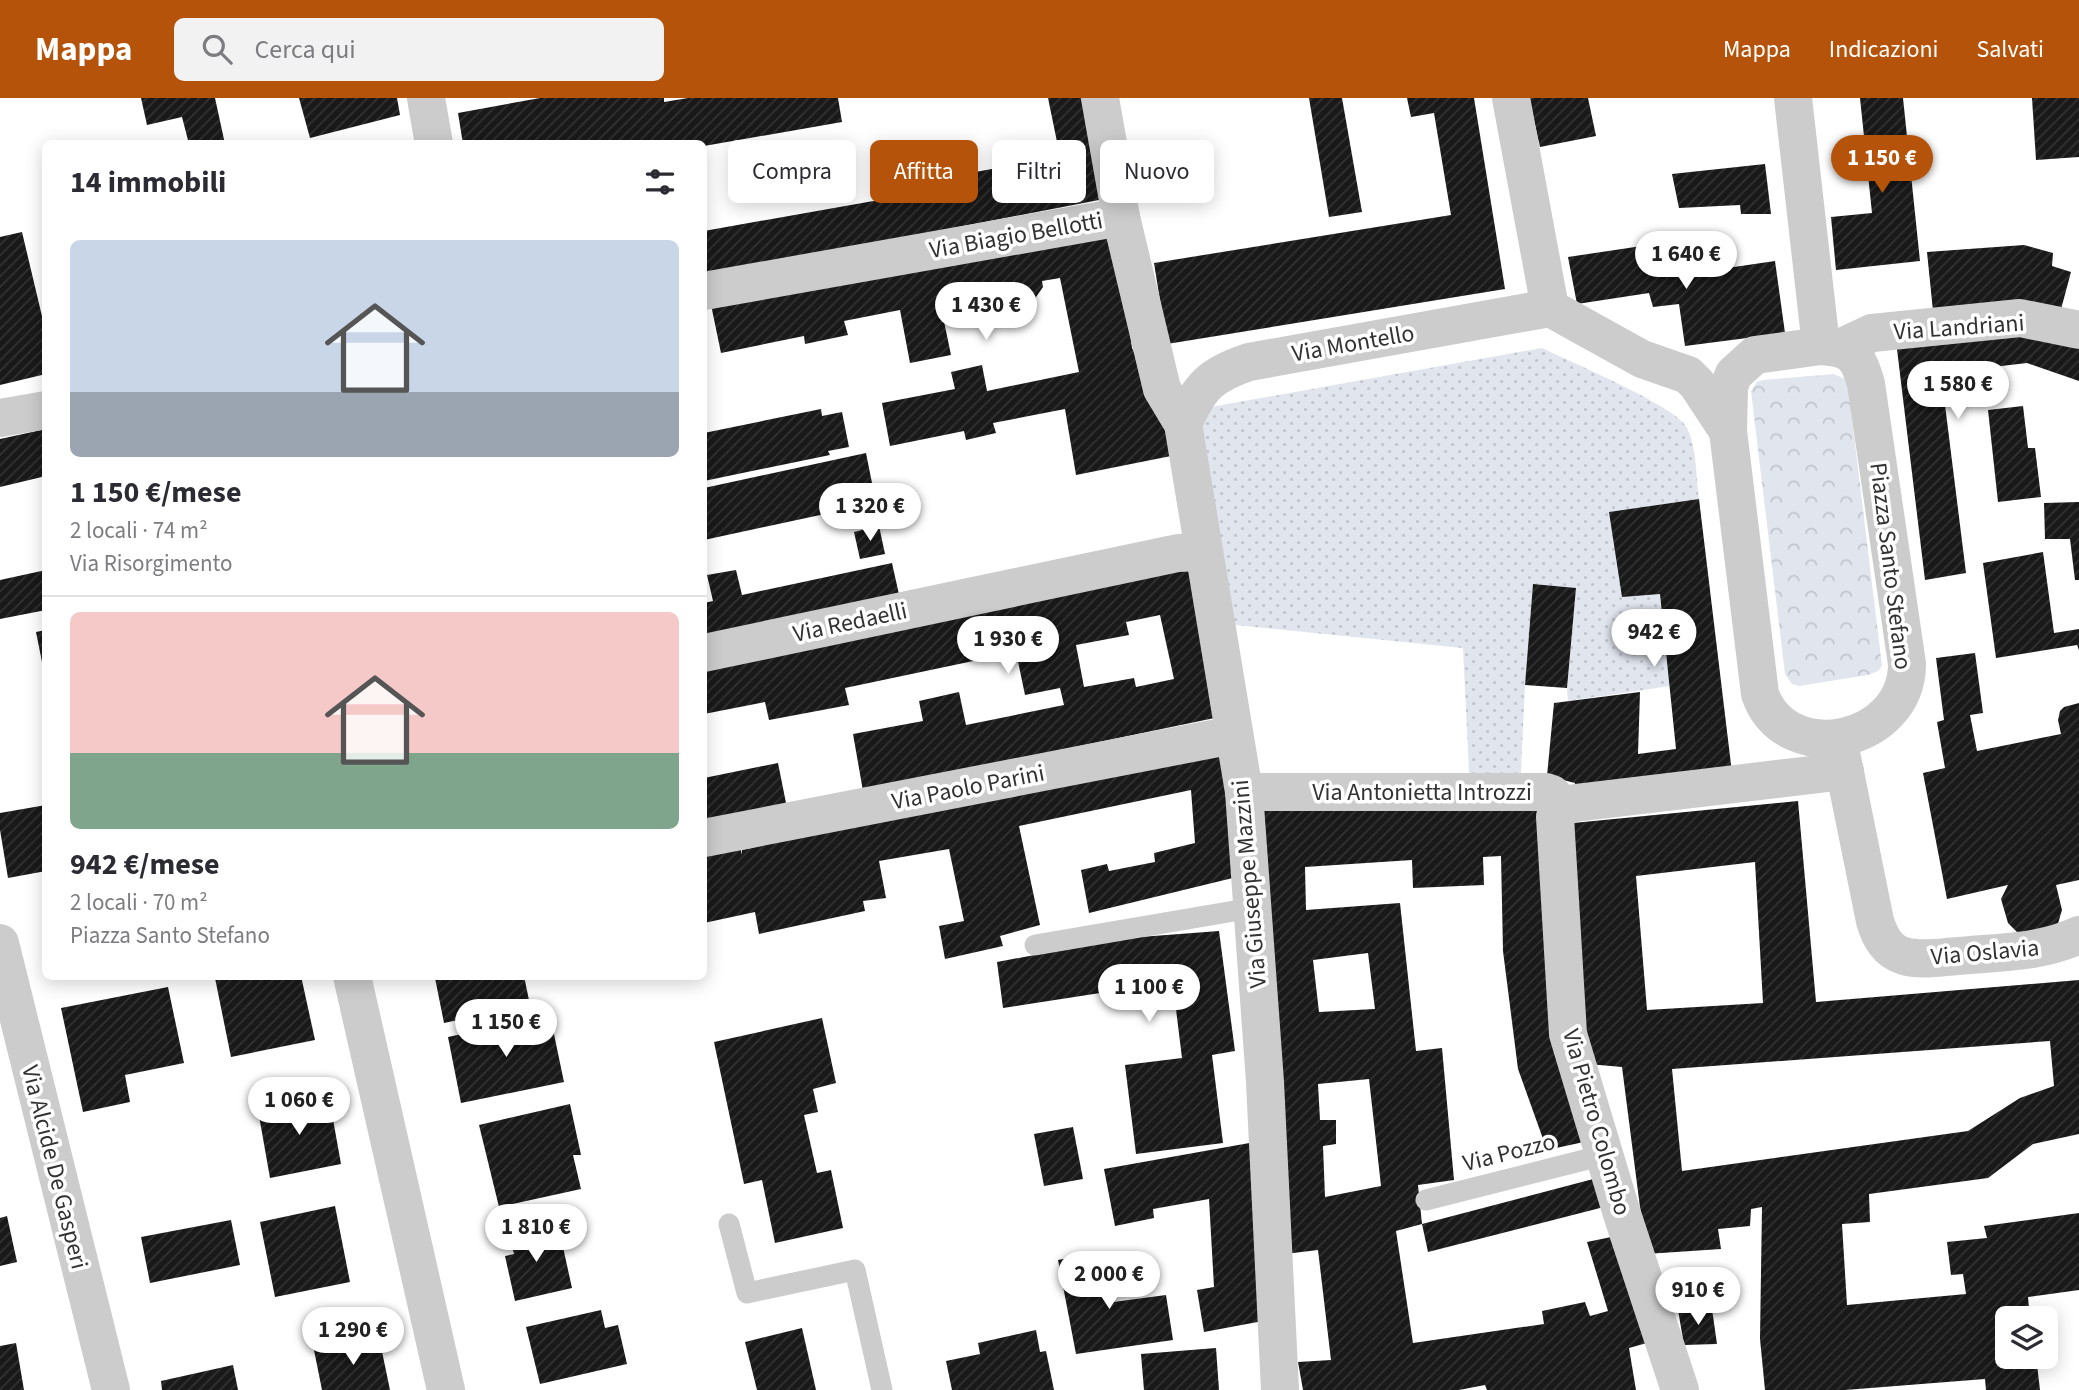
<!DOCTYPE html>
<html lang="it">
<meta charset="utf-8">
<style>
:root{--surface:#fff;--page:#f2f2f3;--text:#2b2b33;--muted:#7c7c81;--line:#e1e1e2;--accent:#b45309}
body{margin:0;font-family:"Source Sans 3",sans-serif;background:var(--page);color:var(--text);height:100vh;display:flex;flex-direction:column;font-size:26px;white-space:nowrap}
*{box-sizing:border-box;margin:0}
p{font-size:23px;color:var(--muted)}
.icon{flex:none;width:38px;height:38px;fill:none;stroke:currentColor;stroke-width:2;stroke-linecap:round;stroke-linejoin:round}
.map{position:relative;flex:1;overflow:hidden}
.details{position:absolute;left:42px;top:42px;width:665px;height:840px;display:flex;flex-direction:column;background:var(--surface);border-radius:10px;box-shadow:0 4px 18px #0003}
.details>*{flex:none}
.hud{position:absolute;left:728px;top:42px;width:665px;height:63px;display:flex;gap:14px}
.controls{position:absolute;left:1995px;top:1208px;display:grid;gap:14px}
.controls a{display:grid;place-items:center;width:63px;height:63px;border-radius:10px;background:var(--surface);box-shadow:0 4px 18px #0003;font-size:35px}
.price{position:absolute;translate:-50% -60px;padding:0 16px;border-radius:24px;background:#fff;color:#222;font-size:23px;line-height:46px;filter:drop-shadow(0 2px 4px #0008)}
.price::after{content:'';position:absolute;left:50%;top:42px;width:21px;height:16px;margin-left:-10px;background:inherit;clip-path:polygon(0 0,100% 0,50% 100%)}
.price.on{background:var(--accent);color:#fff}
ul{padding:0;list-style:none}
li{display:grid;align-content:center;gap:14px;height:371px;padding:0 28px}
li+li{border-top:2px solid var(--line)}
li span{display:grid;place-items:center;height:217px;border-radius:10px;color:#555}
li>.icon{margin-inline-start:auto}
span .icon{width:126px;height:126px;fill:#fffc;stroke-width:1}
li b{font-size:30px}
h2{display:flex;justify-content:space-between;align-items:center;height:84px;padding:0 28px;font-size:30px}
.tag{padding:0 24px;border-radius:10px;background:var(--surface);box-shadow:0 4px 18px #0003;font-size:24px;line-height:63px}
.tag.on{background:var(--accent);color:#fff}
header{display:flex;align-items:center;gap:42px;box-sizing:border-box;height:98px;padding:0 35px;background:var(--accent);color:#fff}
header strong{font-size:33px}
nav{display:flex;gap:38px;margin-inline-start:auto;font-size:24px}
.search{width:490px;height:63px;background:var(--page);display:flex;align-items:center;gap:18px;box-sizing:border-box;padding:0 24px;border-radius:10px;color:var(--muted);font-size:26px}
.map>svg:first-child{display:block}
.grass{fill:url(#grass-dots)}
.park{fill:url(#park-crowns)}
.building{fill:url(#building-hatch);fill-rule:evenodd}
.lines{fill:none;stroke-linecap:round;stroke-linejoin:round}
.service{stroke:#ccc;stroke-width:21}
.minor{stroke:#ccc;stroke-width:38}
.tertiary{stroke:#ccc;stroke-width:38}
.labels{text-anchor:middle;stroke-width:7;stroke-linejoin:round;paint-order:stroke}
.street-label{font-size:24px;fill:#323232;stroke:#fff}
</style>
<header>
<strong>Mappa</strong>
<div class="search"><svg class="icon" aria-label="search" viewBox="0 0 24 24"><circle cx="10" cy="10" r="6"/><path d="M15 15l6 6"/></svg>Cerca qui</div>
<nav><a>Mappa</a><a>Indicazioni</a><a>Salvati</a></nav>
</header>
<div class="map">
<svg width="2079" height="1292" viewBox="0 0 2079 1292">
<defs>
<pattern id="grass-dots" width="8" height="8" patternUnits="userSpaceOnUse" patternTransform="scale(1.75)"><rect width="8" height="8" fill="#e0e5ee"/><path d="M2 2h.1M6 6h.1" fill="none" stroke="#c1c5cd" stroke-width="1.8" stroke-linecap="round"/></pattern>
<pattern id="park-crowns" width="20" height="18" patternUnits="userSpaceOnUse" patternTransform="scale(1.75)"><rect width="20" height="18" fill="#e0e5ee"/><path d="M2 6a3 3 0 1 1 6 0M12 15a3 3 0 1 1 6 0" fill="none" stroke="#c1c5cd"/></pattern>
<pattern id="building-hatch" width="6" height="6" patternUnits="userSpaceOnUse" patternTransform="scale(1.75)"><rect width="6" height="6" fill="#191919"/><path d="M-1 1l2-2M0 6l6-6M5 7l2-2" fill="none" stroke="#323232"/></pattern>
</defs>
<rect width="100%" height="100%" fill="#fff"/>
<path class="grass" d="M 1542,250 C 1569,263 1672,307 1685,327 C 1697,344 1696,381 1699,401 L 1610,414 L 1660,496 L 1670,588 L 1568,603 L 1567,590 L 1576,491 L 1533,486 L 1525,587 L 1520,694 L 1470,694 L 1463,550 L 1235,527 L 1194,312 Z"/>
<path class="park" d="M 1834,276 L 1845,281 L 1848,288 L 1882,568 L 1878,573 L 1868,577 L 1799,588 L 1792,586 L 1785,576 L 1751,293 L 1757,284 L 1763,282 Z"/>
<g class="building">
<path d="M 141,0 L 215,0 L 225,46 L 189,46 L 182,19 L 147,27 Z"/>
<path d="M 299,0 L 397,0 L 400,17 L 310,40 Z"/>
<path d="M 540,0 L 664,0 L 664,4 L 688,0 L 838,0 L 842,24 L 704,48 L 704,46 L 463,46 L 458,15 Z"/>
<path d="M 1048,0 L 1085,0 L 1104,101 L 704,178 L 704,133 L 941,91 L 938,81 L 997,70 L 999,80 L 1062,68 Z"/>
<path d="M 1309,0 L 1342,0 L 1362,114 L 1329,119 Z"/>
<path d="M 1407,0 L 1474,0 L 1505,191 L 1167,246 L 1154,165 L 1451,117 L 1434,15 L 1411,19 Z"/>
<path d="M 1529,0 L 1588,0 L 1596,38 L 1540,49 Z"/>
<path d="M 1860,0 L 1903,0 L 1920,163 L 1836,172 L 1831,119 L 1872,115 Z"/>
<path d="M 2032,0 L 2079,0 L 2079,59 L 2036,62 Z"/>
<path d="M 1765,66 L 1771,116 L 1741,116 L 1740,107 L 1679,110 L 1672,76 Z"/>
<path d="M 1096,131 L 1118,143 L 1132,250 L 1155,293 L 1176,357 L 1076,377 L 1065,311 L 993,325 L 996,335 L 966,342 L 964,333 L 890,348 L 882,305 L 955,291 L 951,274 L 982,267 L 987,293 L 1079,274 L 1060,180 L 1042,183 L 1043,189 L 1034,202 L 1004,208 L 992,201 L 991,194 L 940,204 L 951,257 L 910,265 L 900,212 L 844,223 L 848,237 L 805,246 L 804,238 L 721,255 L 710,202 Z"/>
<path d="M 22,134 L 46,235 L 46,276 L 0,287 L 0,139 Z"/>
<path d="M 1682,142 L 1686,176 L 1775,163 L 1785,235 L 1685,248 L 1679,206 L 1653,209 L 1649,195 L 1577,206 L 1568,159 Z"/>
<path d="M 2024,147 L 2053,155 L 2052,168 L 2071,174 L 2060,215 L 1934,223 L 1927,154 Z"/>
<path d="M 2022,228 L 2079,244 L 2079,283 L 2027,265 L 1941,275 L 1966,475 L 1925,482 L 1896,243 Z"/>
<path d="M 2023,308 L 2028,350 L 2035,350 L 2041,399 L 1998,404 L 1988,312 Z"/>
<path d="M 821,311 L 822,318 L 842,314 L 849,349 L 828,353 L 830,357 L 704,383 L 704,335 Z"/>
<path d="M 46,331 L 46,378 L 0,389 L 0,341 Z"/>
<path d="M 866,355 L 876,405 L 704,442 L 704,390 Z"/>
<path d="M 1699,401 L 1733,683 L 1575,698 L 1575,685 L 1547,678 L 1554,605 L 1640,594 L 1638,656 L 1676,651 L 1660,496 L 1622,499 L 1609,414 Z"/>
<path d="M 2079,404 L 2079,482 L 2075,482 L 2070,441 L 2045,441 L 2044,405 Z"/>
<path d="M 879,428 L 885,456 L 860,461 L 854,434 Z"/>
<path d="M 2043,454 L 2054,535 L 2079,531 L 2079,552 L 2077,547 L 1996,560 L 1983,465 Z"/>
<path d="M 892,465 L 900,501 L 704,544 L 704,505 L 713,503 L 707,477 L 736,472 L 742,497 Z"/>
<path d="M 1198,467 L 1229,617 L 863,693 L 853,636 L 923,623 L 919,603 L 959,594 L 966,627 L 1064,607 L 1060,590 L 1025,597 L 1016,554 L 845,590 L 849,607 L 769,622 L 765,604 L 704,616 L 704,568 ZM 1160,517 L 1174,581 L 1136,589 L 1134,580 L 1084,589 L 1076,547 L 1129,537 L 1126,524 Z"/>
<path d="M 46,472 L 46,512 L 0,521 L 0,482 Z"/>
<path d="M 1533,486 L 1576,490 L 1567,590 L 1525,587 Z"/>
<path d="M 46,532 L 46,574 L 44,574 L 36,534 Z"/>
<path d="M 1975,555 L 1983,615 L 1970,617 L 1977,653 L 2061,636 L 2058,622 L 2060,613 L 2064,609 L 2079,605 L 2079,782 L 2056,787 L 2062,812 L 2057,829 L 2019,836 L 2008,825 L 2001,801 L 2008,787 L 1947,801 L 1923,675 L 1945,670 L 1937,624 L 1944,622 L 1936,560 Z"/>
<path d="M 1227,643 L 1241,778 L 1089,815 L 1081,772 L 1107,766 L 1109,773 L 1155,764 L 1154,755 L 1195,745 L 1191,692 L 1019,728 L 1040,827 L 1000,838 L 1003,848 L 945,861 L 939,828 L 964,823 L 949,751 L 879,763 L 886,800 L 863,803 L 865,813 L 759,836 L 755,814 L 704,825 L 704,747 L 738,739 L 742,757 L 742,752 Z"/>
<path d="M 778,665 L 787,710 L 704,727 L 704,680 Z"/>
<path d="M 1546,701 L 1593,1042 L 1547,1052 L 1518,971 L 1503,853 L 1501,758 L 1483,759 L 1484,787 L 1413,790 L 1412,762 L 1305,769 L 1306,812 L 1400,805 L 1416,953 L 1442,950 L 1454,1082 L 1418,1087 L 1422,1126 L 1597,1080 L 1604,1109 L 1428,1154 L 1422,1126 L 1396,1133 L 1413,1245 L 1544,1226 L 1542,1213 L 1585,1204 L 1590,1218 L 1608,1213 L 1587,1144 L 1621,1137 L 1654,1243 L 1629,1250 L 1636,1292 L 1487,1292 L 1485,1287 L 1459,1292 L 1303,1292 L 1298,1264 L 1331,1262 L 1318,1152 L 1285,1156 L 1254,712 ZM 1368,855 L 1375,911 L 1319,914 L 1313,862 ZM 1369,981 L 1381,1088 L 1325,1099 L 1323,1048 L 1336,1046 L 1336,1022 L 1320,1022 L 1318,986 Z"/>
<path d="M 1798,703 L 1816,904 L 2079,882 L 2079,1036 L 2033,1046 L 1988,1080 L 1869,1096 L 1870,1124 L 1842,1126 L 1847,1207 L 1966,1196 L 1963,1176 L 1951,1177 L 1947,1144 L 1987,1140 L 1984,1128 L 2079,1115 L 2079,1192 L 2028,1199 L 2030,1220 L 2007,1220 L 2007,1258 L 2036,1258 L 2040,1292 L 1986,1292 L 1985,1281 L 1845,1292 L 1765,1292 L 1760,1241 L 1762,1109 L 1751,1111 L 1750,1128 L 1718,1131 L 1721,1151 L 1646,1156 L 1622,969 L 1588,966 L 1563,726 ZM 1755,764 L 1763,905 L 1647,912 L 1636,778 ZM 2050,943 L 2054,988 L 2020,1000 L 1968,1033 L 1682,1073 L 1672,971 Z"/>
<path d="M 46,707 L 46,773 L 8,780 L 0,732 L 0,715 Z"/>
<path d="M 1219,833 L 1235,953 L 1212,957 L 1223,1045 L 1136,1056 L 1125,967 L 1182,960 L 1173,887 L 1139,889 L 1003,910 L 997,864 L 1127,840 Z"/>
<path d="M 224,878 L 301,878 L 315,942 L 231,959 L 215,880 Z"/>
<path d="M 443,878 L 524,878 L 530,907 L 444,925 L 435,880 Z"/>
<path d="M 168,889 L 184,965 L 125,977 L 130,1004 L 83,1014 L 61,910 Z"/>
<path d="M 550,917 L 564,984 L 461,1005 L 448,939 Z"/>
<path d="M 822,920 L 836,985 L 813,991 L 818,1014 L 804,1017 L 817,1075 L 831,1072 L 843,1130 L 775,1145 L 762,1082 L 744,1086 L 714,944 Z"/>
<path d="M 329,999 L 341,1066 L 270,1080 L 258,1012 Z"/>
<path d="M 570,1006 L 581,1057 L 573,1057 L 581,1091 L 499,1109 L 479,1027 Z"/>
<path d="M 1073,1029 L 1083,1081 L 1044,1088 L 1034,1036 Z"/>
<path d="M 1255,1044 L 1263,1223 L 1204,1234 L 1197,1192 L 1214,1189 L 1209,1101 L 1153,1111 L 1154,1120 L 1115,1128 L 1104,1071 Z"/>
<path d="M 335,1108 L 350,1184 L 275,1199 L 260,1124 Z"/>
<path d="M 7,1118 L 17,1164 L 0,1168 L 0,1120 Z"/>
<path d="M 231,1122 L 240,1167 L 150,1185 L 141,1139 Z"/>
<path d="M 541,1125 L 545,1144 L 561,1140 L 572,1190 L 515,1203 L 505,1158 L 514,1156 L 508,1132 Z"/>
<path d="M 1095,1155 L 1106,1205 L 1166,1197 L 1173,1242 L 1076,1256 L 1058,1162 Z"/>
<path d="M 1712,1211 L 1717,1246 L 1684,1247 L 1678,1212 Z"/>
<path d="M 601,1212 L 605,1230 L 618,1227 L 627,1266 L 540,1286 L 526,1229 Z"/>
<path d="M 802,1230 L 816,1292 L 757,1292 L 745,1244 Z"/>
<path d="M 1036,1232 L 1040,1254 L 1046,1253 L 1054,1292 L 952,1292 L 946,1263 L 980,1256 L 978,1245 Z"/>
<path d="M 379,1239 L 390,1292 L 322,1292 L 314,1252 Z"/>
<path d="M 16,1245 L 24,1292 L 0,1292 L 0,1248 Z"/>
<path d="M 1216,1250 L 1219,1292 L 1144,1292 L 1141,1256 Z"/>
<path d="M 233,1267 L 238,1292 L 162,1292 L 161,1283 Z"/>
</g>
<g class="lines">
<g class="service">
<path d="M 1035,847 L 1252,810"/>
<path d="M 1426,1102 L 1604,1057"/>
<path d="M 729,1126 L 747,1195 L 855,1172 L 882,1292"/>
</g>
<g class="minor">
<path d="M 426,0 L 434,46"/>
<path d="M 1100,0 L 1121,119 L 1162,291 L 1183,326 L 1244,694 L 1265,984 L 1280,1292"/>
<path d="M 1511,0 L 1550,210"/>
<path d="M 1793,0 L 1821,248"/>
<path d="M 704,193 L 1121,119"/>
<path d="M 1550,210 L 1642,261 L 1688,277 L 1697,286 L 1728,333"/>
<path d="M 1821,248 C 1851,250 1858,257 1866,286 L 1907,566 C 1907,645 1787,671 1760,596 L 1728,333 L 1729,288 L 1734,276 L 1755,257 Z"/>
<path d="M 1842,249 L 1872,235 L 2020,220 L 2079,232"/>
<path d="M 0,320 L 46,312"/>
<path d="M 1183,326 C 1200,288 1210,277 1249,264 L 1550,210"/>
<path d="M 704,555 L 1178,455 L 1203,454"/>
<path d="M 1838,640 L 1875,823 C 1880,839 1887,853 1904,858 C 1921,863 1941,859 1958,858 C 1999,854 2041,855 2079,837"/>
<path d="M 1244,694 L 1546,694 L 1552,696 L 1563,708"/>
<path d="M 1563,708 L 1555,719 L 1568,936 L 1622,1116 L 1680,1292"/>
<path d="M 1563,708 L 1575,705 L 1845,673"/>
<path d="M 704,740 L 1233,637"/>
<path d="M 352,878 L 446,1292"/>
</g>
<path class="tertiary" d="M 0,845 L 111,1292"/>
</g>
<g class="labels">
<g class="street-label">
<text transform="translate(1016 137) rotate(-10)" y="8">Via Biagio Bellotti</text>
<text transform="translate(1959 229) rotate(-4)" y="8">Via Landriani</text>
<text transform="translate(1353 245) rotate(-10)" y="8">Via Montello</text>
<text transform="translate(1891 468) rotate(83)" y="8">Piazza Santo Stefano</text>
<text transform="translate(850 524) rotate(-12)" y="8">Via Redaelli</text>
<text transform="translate(968 689) rotate(-11)" y="8">Via Paolo Parini</text>
<text x="1422" y="702">Via Antonietta Introzzi</text>
<text transform="translate(1249 786) rotate(-95)" y="8">Via Giuseppe Mazzini</text>
<text transform="translate(1985 854) rotate(-5)" y="8">Via Oslavia</text>
<text transform="translate(1597 1024) rotate(74)" y="8">Via Pietro Colombo</text>
<text transform="translate(1509 1054) rotate(-14)" y="8">Via Pozzo</text>
<text transform="translate(55 1069) rotate(76)" y="8">Via Alcide De Gasperi</text>
</g>
</g>
</svg>
<div class="controls">
<a><svg class="icon" aria-label="layers" viewBox="0 0 24 24"><path d="M12 4l9 5-9 5-9-5zM3 14l9 5 9-5"/></svg></a>
</div>
<b class="price on" style="left:1882px;top:97px">1 150 €</b>
<b class="price" style="left:1686px;top:193px">1 640 €</b>
<b class="price" style="left:986px;top:244px">1 430 €</b>
<b class="price" style="left:1958px;top:323px">1 580 €</b>
<b class="price" style="left:870px;top:445px">1 320 €</b>
<b class="price" style="left:1654px;top:571px">942 €</b>
<b class="price" style="left:1008px;top:578px">1 930 €</b>
<b class="price" style="left:1149px;top:926px">1 100 €</b>
<b class="price" style="left:506px;top:961px">1 150 €</b>
<b class="price" style="left:299px;top:1039px">1 060 €</b>
<b class="price" style="left:536px;top:1166px">1 810 €</b>
<b class="price" style="left:1109px;top:1213px">2 000 €</b>
<b class="price" style="left:1698px;top:1229px">910 €</b>
<b class="price" style="left:353px;top:1269px">1 290 €</b>
<div class="hud">
<a class="tag">Compra</a>
<a class="tag on">Affitta</a>
<a class="tag">Filtri</a>
<a class="tag">Nuovo</a>
</div>
<section class="details">
<h2>14 immobili<svg class="icon" aria-label="filters" viewBox="0 0 24 24"><path d="M4 7h16M4 17h16"/><circle cx="9" cy="7" r="2"/><circle cx="15" cy="17" r="2"/></svg></h2>
<ul>
<li><span style="background:linear-gradient(#c9d6e8 70%,#9aa5b1 0)"><svg class="icon" aria-label="home" viewBox="0 0 24 24"><path d="M3 11l9-7 9 7M6 9v11h12V9"/></svg></span><div><b>1 150 €/mese</b><p>2 locali · 74 m²</p><p>Via Risorgimento</p></div></li>
<li><span style="background:linear-gradient(#f6c9c9 65%,#7fa58c 0)"><svg class="icon" aria-label="home" viewBox="0 0 24 24"><path d="M3 11l9-7 9 7M6 9v11h12V9"/></svg></span><div><b>942 €/mese</b><p>2 locali · 70 m²</p><p>Piazza Santo Stefano</p></div></li>
</ul>
</section>
</div>
